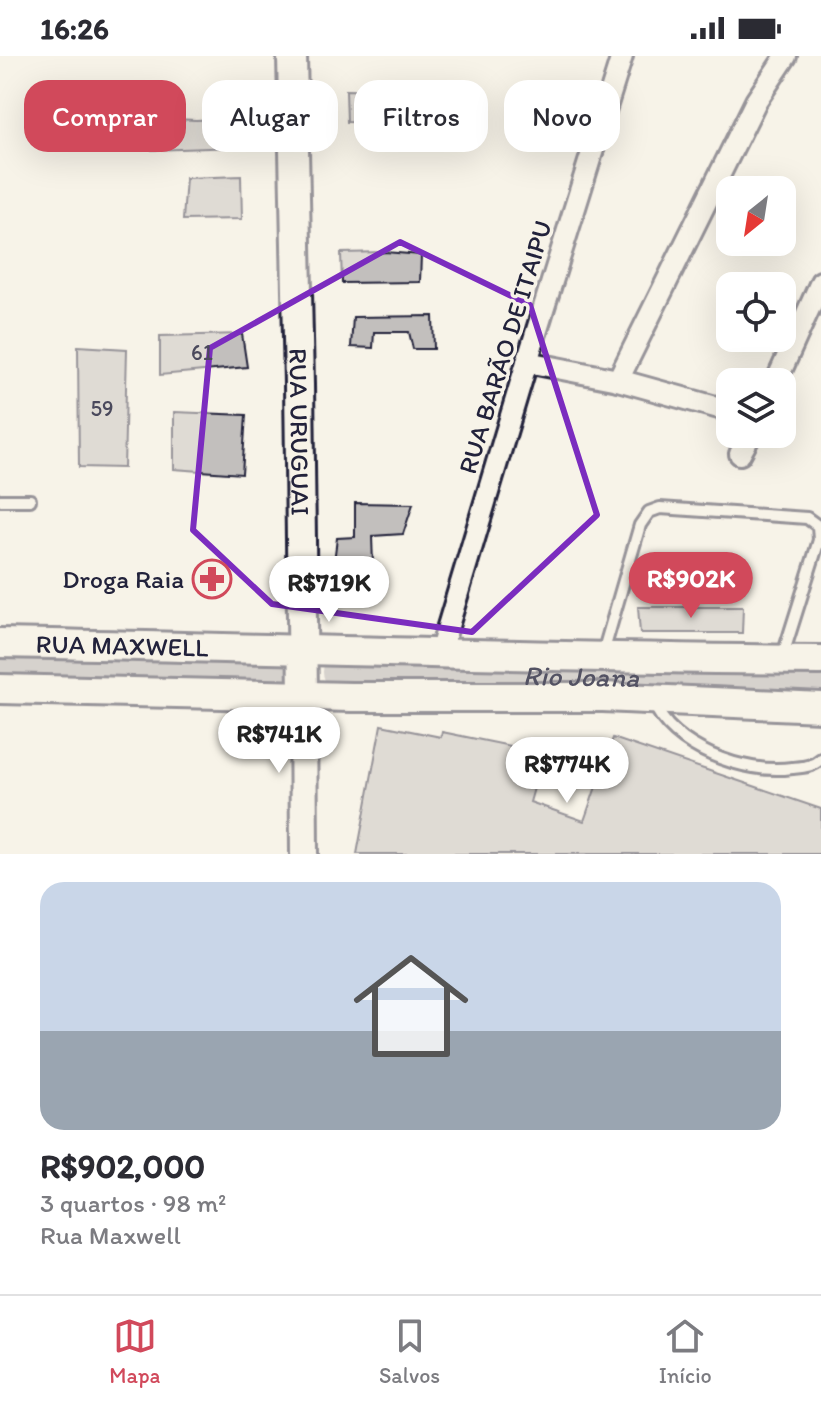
<!DOCTYPE html>
<html lang="pt">
<meta charset="utf-8">
<style>
:root{--surface:#fff;--page:#f2f2f3;--text:#2b2b33;--muted:#7c7c81;--line:#e1e1e2;--accent:#d1495b}
body{margin:0;font-family:Itim,sans-serif;background:var(--page);color:var(--text);height:100vh;display:flex;flex-direction:column;font-size:30px;white-space:nowrap}
*{box-sizing:border-box;margin:0}
p{font-size:26px;color:var(--muted)}
.icon{flex:none;width:44px;height:44px;fill:none;stroke:currentColor;stroke-width:2;stroke-linecap:round;stroke-linejoin:round}
.map{position:relative;height:798px;overflow:hidden}
.sheet{display:flex;flex-direction:column;background:var(--surface);flex:1}
.sheet>*{flex:none}
.top-card{position:absolute;left:24px;top:24px;width:774px;height:72px;display:flex;gap:16px}
.needle{width:52px;rotate:210deg}
.buttons{position:absolute;left:716px;top:120px;display:grid;gap:16px}
.buttons a{display:grid;place-items:center;width:80px;height:80px;border-radius:16px;background:var(--surface);box-shadow:0 8px 32px #0002;font-size:40px}
.price{position:absolute;translate:-50% -68px;padding:0 18px;border-radius:28px;background:#fff;color:#222;font-size:26px;line-height:52px;filter:drop-shadow(0 2px 4px #0008)}
.price::after{content:'';position:absolute;left:50%;top:48px;width:24px;height:18px;margin-left:-12px;background:inherit;clip-path:polygon(0 0,100% 0,50% 100%)}
.price.active{background:var(--accent);color:#fff}
ul{padding:0;list-style:none}
li{display:grid;align-content:center;gap:16px;height:424px;padding:0 40px}
li+li{border-top:2px solid var(--line)}
li span{display:grid;place-items:center;height:248px;border-radius:24px;color:#555}
li>.icon{margin-inline-start:auto}
span .icon{width:144px;height:144px;fill:#fffc;stroke-width:1}
li b{font-size:34px}
.pill{padding:0 28px;border-radius:24px;background:var(--surface);box-shadow:0 8px 32px #0002;font-size:28px;line-height:72px}
.pill.active{background:var(--accent);color:#fff}
.status{display:flex;justify-content:space-between;align-items:center;height:56px;padding:0 40px;background:var(--surface);direction:ltr}
.status svg{height:22px;fill:currentColor}
.tab-bar{display:flex;justify-content:space-around;align-items:center;height:112px;border-top:2px solid var(--line);background:var(--surface);font-size:22px;color:var(--muted)}
.tab-bar a{display:grid;justify-items:center;gap:4px}
.tab-bar .active{color:var(--accent)}
.map>svg:first-child{display:block}
.lines{fill:none;stroke-linecap:round;stroke-linejoin:round}
.river{stroke:#aeabad;stroke-width:36}
.building{fill:#c2bfbd;stroke:#22223b;stroke-width:2}
.service-casing{stroke:#22223b;stroke-width:16}
.minor-casing{stroke:#22223b;stroke-width:26}
.tertiary-casing{stroke:#22223b;stroke-width:32}
.secondary-casing{stroke:#22223b;stroke-width:34}
.service{stroke:#f7f3e8;stroke-width:10}
.minor{stroke:#f7f3e8;stroke-width:20}
.tertiary{stroke:#f7f3e8;stroke-width:26}
.secondary{stroke:#f7f3e8;stroke-width:28}
.marked{fill:none;stroke:#7b2cbf;stroke-width:6;stroke-linejoin:round}
.labels{text-anchor:middle;stroke-width:7;stroke-linejoin:round;paint-order:stroke}
.number-label{font-size:22px;fill:#4a495c}
.street-label{font-size:26px;fill:#22223b;stroke:#f7f3e8}
.poi-label{font-size:26px;fill:#22223b;stroke:#f7f3e8;text-anchor:end}
.water-label{font-size:28px;font-style:italic;fill:#535263;stroke:#f7f3e8}
</style>
<div class="status"><b>16:26</b><svg viewBox="0 0 49 12"><path d="M0 12V9h3v3zM5 12V6h3v6zM10 12V3h3v9zM15 12V0h3v12zM26 1h20v11H26zM47 4h2v5h-2z"/></svg></div>
<div class="map">
<svg width="821" height="798" viewBox="0 0 821 798">
<rect width="100%" height="100%" fill="#f7f3e8"/>
<filter id="ink" filterUnits="userSpaceOnUse"><feTurbulence type="fractalNoise" baseFrequency=".0125" numOctaves="2"/><feDisplacementMap in="SourceGraphic" scale="16" xChannelSelector="R" yChannelSelector="G"/><feConvolveMatrix kernelMatrix="1 2 1 2 8 2 1 2 1" color-interpolation-filters="sRGB"/></filter>
<g filter="url(#ink)">
<g class="lines">
<g class="river">
<path d="M 0,608 L 270,615"/>
<path id="s1" d="M 341,616 L 821,624"/>
</g>
</g>
<g class="building">
<path d="M 346,34 L 433,36 L 431,67 L 347,66 Z"/>
<path d="M 152,62 L 196,64 L 242,62 L 237,91 L 152,94 Z"/>
<path d="M 241,120 L 242,163 L 183,164 L 186,122 Z"/>
<path d="M 385,196 L 421,199 L 420,226 L 342,227 L 341,197 Z"/>
<path d="M 433,260 L 434,293 L 413,293 L 409,276 L 374,276 L 373,292 L 351,291 L 353,261 Z"/>
<path d="M 242,278 L 247,311 L 160,319 L 160,280 Z"/>
<path d="M 78,290 L 127,293 L 124,412 L 79,411 Z"/>
<path d="M 174,356 L 246,359 L 242,418 L 174,413 Z"/>
<path d="M 355,447 L 413,448 L 403,478 L 372,480 L 373,509 L 334,506 L 337,482 L 355,481 Z"/>
<path d="M 638,551 L 743,551 L 742,577 L 640,577 Z"/>
<path d="M 381,669 L 441,681 L 442,676 L 544,697 L 530,746 L 584,765 L 613,682 L 821,753 L 821,798 L 357,798 Z"/>
</g>
<g class="lines">
<g class="service-casing">
<g id="service">
<path d="M 0,444 L 30,444"/>
<path d="M 603,597 L 640,469 L 649,456 L 660,452 L 807,462 L 818,470 L 819,484 L 782,602"/>
<path d="M 653,645 C 670,692 746,719 792,712 C 803,711 812,711 821,703"/>
</g>
</g>
<g class="minor-casing">
<g id="minor">
<path d="M 527,306 L 618,324 L 730,355"/>
<path d="M 618,324 L 756,45 L 786,0"/>
<path d="M 776,326 L 821,226"/>
<path d="M 740,398 L 751,378"/>
<path d="M 440,597 L 527,306 L 622,0"/>
</g>
</g>
<g class="tertiary-casing">
<path id="tertiary" d="M 303,639 L 304,798"/>
</g>
<g class="secondary-casing">
<g id="secondary">
<path id="s2" d="M 292,0 L 299,329 L 303,639"/>
<path id="s3" d="M 0,587 C 274,592 547,602 821,604"/>
<path d="M 0,633 L 351,641 L 603,641 L 821,651"/>
</g>
</g>
<use href="#service" class="service"/>
<use href="#minor" class="minor"/>
<use href="#tertiary" class="tertiary"/>
<use href="#secondary" class="secondary"/>
</g>
</g>
<path d="M0 0H821V798H0ZM 400,186 L 530,249 L 597,459 L 472,576 L 272,548 L 193,474 L 210,292 Z" fill="#f7f3e8" fill-opacity=".55" fill-rule="evenodd"/>
<path class="marked" d="M 400,186 L 530,249 L 597,459 L 472,576 L 272,548 L 193,474 L 210,292 Z"/>
<defs>
<g id="pharmacy-ring" transform="scale(2)"><circle r="9.5" fill="#f7f3e8" stroke="#d1495b" stroke-width="1.5"/><path d="M-2-6h4v4h4v4h-4v4h-4v-4h-4v-4h4Z" fill="#d1495b"/></g>
</defs>
<g fill-rule="evenodd">
<use href="#pharmacy-ring" x="212" y="523"/>
</g>
<g class="labels">
<g class="number-label">
<text x="202" y="304">61</text>
<text x="102" y="360">59</text>
</g>
<g class="street-label">
<text transform="translate(505 291) rotate(-73)" y="9">RUA BARÃO DE ITAIPU</text>
<text dy="9" stroke="none"><textPath href="#s2" startOffset="376">RUA URUGUAI</textPath></text>
<text dy="9" stroke="none"><textPath href="#s3" startOffset="122">RUA MAXWELL</textPath></text>
</g>
<g class="poi-label">
<text x="184" y="532">Droga Raia</text>
</g>
<g class="water-label">
<text dy="10" stroke="none"><textPath href="#s1" startOffset="240">Rio Joana</textPath></text>
</g>
</g>
</svg>
<div class="buttons">
<a><svg class="needle" viewBox="-14 -14 28 28"><path d="M0-13l5 13h-10z" fill="#e53935"/><path d="M0 13l5-13h-10z" fill="#7c7c81"/></svg></a>
<a><svg class="icon" aria-label="locate" viewBox="0 0 24 24"><circle cx="12" cy="12" r="6"/><path d="M12 2v4M12 18v4M2 12h4M18 12h4"/></svg></a>
<a><svg class="icon" aria-label="layers" viewBox="0 0 24 24"><path d="M12 4l9 5-9 5-9-5zM3 14l9 5 9-5"/></svg></a>
</div>
<b class="price active" style="left:691px;top:564px">R$902K</b>
<b class="price" style="left:329px;top:568px">R$719K</b>
<b class="price" style="left:279px;top:719px">R$741K</b>
<b class="price" style="left:567px;top:749px">R$774K</b>
<div class="top-card">
<a class="pill active">Comprar</a>
<a class="pill">Alugar</a>
<a class="pill">Filtros</a>
<a class="pill">Novo</a>
</div>
</div>
<section class="sheet">
<ul>
<li><span style="background:linear-gradient(#c9d6e8 60%,#9aa5b1 0)"><svg class="icon" aria-label="home" viewBox="0 0 24 24"><path d="M3 11l9-7 9 7M6 9v11h12V9"/></svg></span><div><b>R$902,000</b><p>3 quartos · 98 m²</p><p>Rua Maxwell</p></div></li>
</ul>
</section>
<nav class="tab-bar">
<a class="active"><svg class="icon" aria-label="map" viewBox="0 0 24 24"><path d="M3 6l6-2 6 2 6-2v14l-6 2-6-2-6 2zM9 4v14M15 6v14"/></svg>Mapa</a>
<a><svg class="icon" aria-label="saved" viewBox="0 0 24 24"><path d="M7 4h10v16l-5-4-5 4z"/></svg>Salvos</a>
<a><svg class="icon" aria-label="home" viewBox="0 0 24 24"><path d="M3 11l9-7 9 7M6 9v11h12V9"/></svg>Início</a>
</nav>
